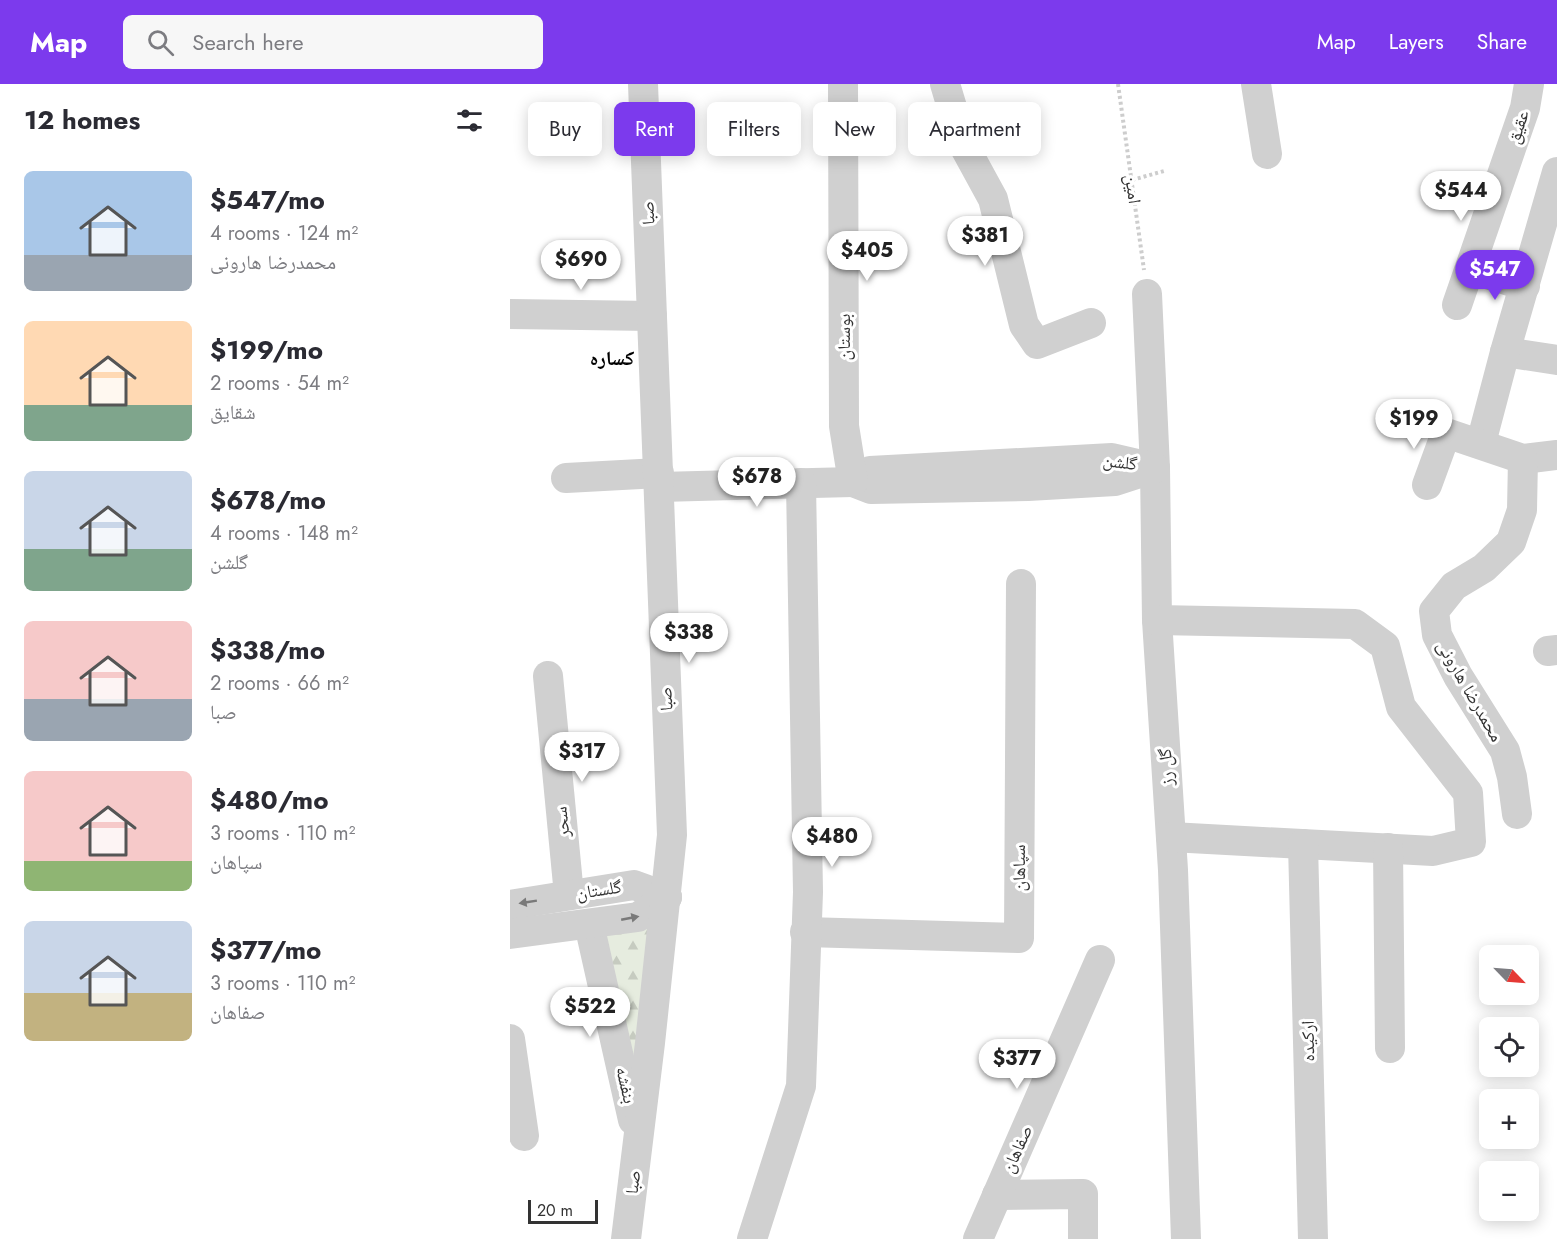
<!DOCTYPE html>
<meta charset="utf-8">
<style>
:root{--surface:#fff;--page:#f7f7f7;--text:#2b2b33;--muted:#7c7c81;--accent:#7c3aed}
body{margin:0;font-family:Jost,"Noto Naskh Arabic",sans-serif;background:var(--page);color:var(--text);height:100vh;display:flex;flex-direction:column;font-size:22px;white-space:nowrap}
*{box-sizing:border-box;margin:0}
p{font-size:20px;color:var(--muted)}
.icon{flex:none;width:33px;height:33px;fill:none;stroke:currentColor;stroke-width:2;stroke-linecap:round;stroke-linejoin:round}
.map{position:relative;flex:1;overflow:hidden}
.sheet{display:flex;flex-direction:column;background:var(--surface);width:510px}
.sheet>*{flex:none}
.top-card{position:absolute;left:18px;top:18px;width:570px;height:54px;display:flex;gap:12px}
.needle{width:39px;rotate:115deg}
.fabs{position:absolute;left:969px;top:861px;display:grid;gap:12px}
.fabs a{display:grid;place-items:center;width:60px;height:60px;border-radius:9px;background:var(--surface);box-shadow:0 3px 15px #0003;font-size:30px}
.scale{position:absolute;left:18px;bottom:15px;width:70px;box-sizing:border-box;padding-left:6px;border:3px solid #333;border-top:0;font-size:16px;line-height:21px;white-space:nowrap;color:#333;-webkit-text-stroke:4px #fff;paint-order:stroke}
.price{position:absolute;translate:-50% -51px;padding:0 14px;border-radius:21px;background:#fff;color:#222;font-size:20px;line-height:39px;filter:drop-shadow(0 2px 3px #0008)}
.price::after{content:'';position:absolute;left:50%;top:36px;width:18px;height:14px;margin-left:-9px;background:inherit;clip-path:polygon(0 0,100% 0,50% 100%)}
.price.selected{background:var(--accent);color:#fff}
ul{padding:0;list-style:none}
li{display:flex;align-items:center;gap:18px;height:150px;padding:0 24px}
li span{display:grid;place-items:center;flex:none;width:168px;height:120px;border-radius:9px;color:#555}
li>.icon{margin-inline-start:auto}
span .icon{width:72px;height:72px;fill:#fffc;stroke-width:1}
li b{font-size:26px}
h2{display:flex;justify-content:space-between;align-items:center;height:72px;padding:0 24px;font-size:26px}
.pill{padding:0 21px;border-radius:9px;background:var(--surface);box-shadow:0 3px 15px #0003;font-size:21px;line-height:54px}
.pill.selected{background:var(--accent);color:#fff}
header{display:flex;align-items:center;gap:36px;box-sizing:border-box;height:84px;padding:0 30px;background:var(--accent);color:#fff}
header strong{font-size:28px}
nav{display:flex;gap:33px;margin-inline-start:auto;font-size:21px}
.search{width:420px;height:54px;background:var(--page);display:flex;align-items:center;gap:15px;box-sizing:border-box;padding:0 21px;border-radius:9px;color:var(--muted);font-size:22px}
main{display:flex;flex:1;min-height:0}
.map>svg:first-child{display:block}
.forest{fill:url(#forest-firs)}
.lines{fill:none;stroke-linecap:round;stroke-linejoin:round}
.path{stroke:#cdcdcd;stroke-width:4;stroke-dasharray:3 3;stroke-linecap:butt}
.minor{stroke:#d0d0d0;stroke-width:30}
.oneway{fill:#7a7a7a}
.labels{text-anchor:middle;stroke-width:6;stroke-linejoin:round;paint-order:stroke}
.street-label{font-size:18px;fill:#333;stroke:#fff}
.neighbourhood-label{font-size:20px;font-weight:bold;fill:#000;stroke:#fff}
</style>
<header>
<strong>Map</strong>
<div class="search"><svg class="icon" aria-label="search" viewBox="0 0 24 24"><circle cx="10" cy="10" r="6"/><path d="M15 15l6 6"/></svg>Search here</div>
<nav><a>Map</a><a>Layers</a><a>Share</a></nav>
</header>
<main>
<section class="sheet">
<h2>12 homes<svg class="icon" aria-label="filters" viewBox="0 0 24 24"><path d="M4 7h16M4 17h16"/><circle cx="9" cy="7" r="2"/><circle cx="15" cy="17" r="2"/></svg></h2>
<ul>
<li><span style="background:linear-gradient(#a9c7e8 70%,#9aa5b1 0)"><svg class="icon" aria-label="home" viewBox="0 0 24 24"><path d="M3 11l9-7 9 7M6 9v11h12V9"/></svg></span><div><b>$547/mo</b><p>4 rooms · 124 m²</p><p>محمدرضا هارونی</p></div></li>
<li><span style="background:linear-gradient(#ffd9b3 70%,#7fa58c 0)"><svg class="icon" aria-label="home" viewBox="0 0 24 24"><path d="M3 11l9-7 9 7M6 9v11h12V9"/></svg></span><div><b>$199/mo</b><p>2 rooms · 54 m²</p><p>شقایق</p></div></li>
<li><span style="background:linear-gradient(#c9d6e8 65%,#7fa58c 0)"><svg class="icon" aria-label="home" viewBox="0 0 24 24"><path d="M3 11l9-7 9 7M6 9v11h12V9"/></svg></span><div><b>$678/mo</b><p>4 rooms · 148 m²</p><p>گلشن</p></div></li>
<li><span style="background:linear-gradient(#f6c9c9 65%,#9aa5b1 0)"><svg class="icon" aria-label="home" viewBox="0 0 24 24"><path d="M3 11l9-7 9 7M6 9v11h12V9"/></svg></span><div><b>$338/mo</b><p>2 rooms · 66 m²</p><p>صبا</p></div></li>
<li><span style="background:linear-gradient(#f6c9c9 75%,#8fb573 0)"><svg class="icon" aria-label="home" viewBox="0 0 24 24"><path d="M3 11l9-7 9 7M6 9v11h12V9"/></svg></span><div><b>$480/mo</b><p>3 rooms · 110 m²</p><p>سپاهان</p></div></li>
<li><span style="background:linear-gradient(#c9d6e8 60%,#c2b280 0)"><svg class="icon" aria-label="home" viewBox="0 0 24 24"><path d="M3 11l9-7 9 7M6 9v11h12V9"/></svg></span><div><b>$377/mo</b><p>3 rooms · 110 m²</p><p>صفاهان</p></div></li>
</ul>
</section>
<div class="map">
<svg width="1047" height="1155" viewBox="0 0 1047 1155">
<defs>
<pattern id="forest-firs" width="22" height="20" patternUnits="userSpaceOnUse" patternTransform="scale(1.5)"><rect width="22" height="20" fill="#e6ecdf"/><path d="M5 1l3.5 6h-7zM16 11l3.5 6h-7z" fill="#c6cbc0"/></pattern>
</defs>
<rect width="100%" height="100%" fill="#fff"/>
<path class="forest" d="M 138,843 L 121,1017 L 92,849 Z"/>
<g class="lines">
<g class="path">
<path d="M 608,0 L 634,186"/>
<path d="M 622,96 L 654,87"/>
</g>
<g class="minor">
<path d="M 435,0 L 453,60 L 483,115 L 514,241 L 527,260 L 581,239"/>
<path d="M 746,0 L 757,70"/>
<path d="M 961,185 L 1015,202"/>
<path d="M 637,210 L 645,384 L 647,536 L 663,786 L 676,1155"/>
<path d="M 947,221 L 1015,24 L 1019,0"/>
<path d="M 0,230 L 142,232"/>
<path d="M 995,268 L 1047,276"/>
<path d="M 971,359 L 995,268 L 1047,88"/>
<path d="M 602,374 L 645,384 L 605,397 L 518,402 L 361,405 L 343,398 L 360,387 Z"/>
<path d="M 56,394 L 149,389"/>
<path d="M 917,401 L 936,349 L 1013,375 L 1047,371"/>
<path d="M 150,403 L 343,398 L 334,342 L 333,0"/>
<path d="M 647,536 L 845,540 L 875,562 L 891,623 L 958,709 L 961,758 L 923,767 L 661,753"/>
<path d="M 1038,567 L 1047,566"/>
<path d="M 38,592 L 59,811"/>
<path d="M 1007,730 L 1002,693 L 995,667 L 948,592 L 927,551 L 924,527 L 944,502 L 974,484 L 1001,458 L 1012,426 L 1013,375"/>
<path d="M 793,760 L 803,1155"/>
<path d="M 878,764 L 880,964"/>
<path d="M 0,821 L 124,801 L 157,813"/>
<path d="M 79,840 L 123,1036"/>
<path d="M 295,848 L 509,854 L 511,500"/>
<path d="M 0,850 L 128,833 L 157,813"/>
<path d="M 0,955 L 14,1052"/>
<path d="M 487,1111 L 573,1110 L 573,1155"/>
<path d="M 116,1155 L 140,959 L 162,751 L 133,0"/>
<path d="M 242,1155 L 291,1002 L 298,808 L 291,399"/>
<path d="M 468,1155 L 590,876"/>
</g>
</g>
<defs><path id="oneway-solid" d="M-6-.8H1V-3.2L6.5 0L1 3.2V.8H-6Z" transform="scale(1.5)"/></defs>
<g class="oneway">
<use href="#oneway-solid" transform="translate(18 818) rotate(171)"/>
<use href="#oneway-solid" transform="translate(120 834) rotate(-11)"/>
</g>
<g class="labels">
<g class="street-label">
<text transform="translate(1008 43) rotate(-72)" y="6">عقیق</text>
<text transform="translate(623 105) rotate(82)" y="6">امین</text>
<text transform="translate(138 129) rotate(-92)" y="6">صبا</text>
<text transform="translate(334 253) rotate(-90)" y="6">بوستان</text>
<text transform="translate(610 378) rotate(7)" y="6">گلشن</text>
<text transform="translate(960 607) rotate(60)" y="6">محمدرضا هارونی</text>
<text transform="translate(156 615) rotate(-93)" y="6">صبا</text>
<text transform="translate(656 683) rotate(-94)" y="6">گل رز</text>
<text transform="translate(52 738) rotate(-96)" y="6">سحر</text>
<text transform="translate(509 784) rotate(-90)" y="6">سپاهان</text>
<text transform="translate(89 806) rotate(-9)" y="6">گلستان</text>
<text transform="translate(798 957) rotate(-91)" y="6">ارکیده</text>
<text transform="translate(116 1001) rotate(77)" y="6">بنفشه</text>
<text transform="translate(507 1065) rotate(-66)" y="6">صفاهان</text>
<text transform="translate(123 1098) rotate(-83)" y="6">صبا</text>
</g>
<g class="neighbourhood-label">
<text x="102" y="281">کساره</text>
</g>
</g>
</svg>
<div class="fabs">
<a><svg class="needle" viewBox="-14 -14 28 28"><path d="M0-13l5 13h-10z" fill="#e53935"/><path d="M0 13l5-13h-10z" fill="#7c7c81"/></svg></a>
<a><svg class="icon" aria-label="locate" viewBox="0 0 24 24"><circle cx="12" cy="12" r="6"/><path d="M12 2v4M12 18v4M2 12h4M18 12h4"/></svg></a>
<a>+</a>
<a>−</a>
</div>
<div class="scale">20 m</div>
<b class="price" style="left:951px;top:138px">$544</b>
<b class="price" style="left:475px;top:183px">$381</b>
<b class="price" style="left:357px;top:198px">$405</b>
<b class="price" style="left:71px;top:207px">$690</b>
<b class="price selected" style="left:985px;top:217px">$547</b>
<b class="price" style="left:904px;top:366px">$199</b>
<b class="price" style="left:247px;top:424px">$678</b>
<b class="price" style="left:179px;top:580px">$338</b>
<b class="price" style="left:72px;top:699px">$317</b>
<b class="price" style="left:322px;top:784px">$480</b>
<b class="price" style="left:80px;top:954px">$522</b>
<b class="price" style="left:507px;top:1006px">$377</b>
<div class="top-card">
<a class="pill">Buy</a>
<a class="pill selected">Rent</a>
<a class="pill">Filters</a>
<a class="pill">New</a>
<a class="pill">Apartment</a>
</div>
</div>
</main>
